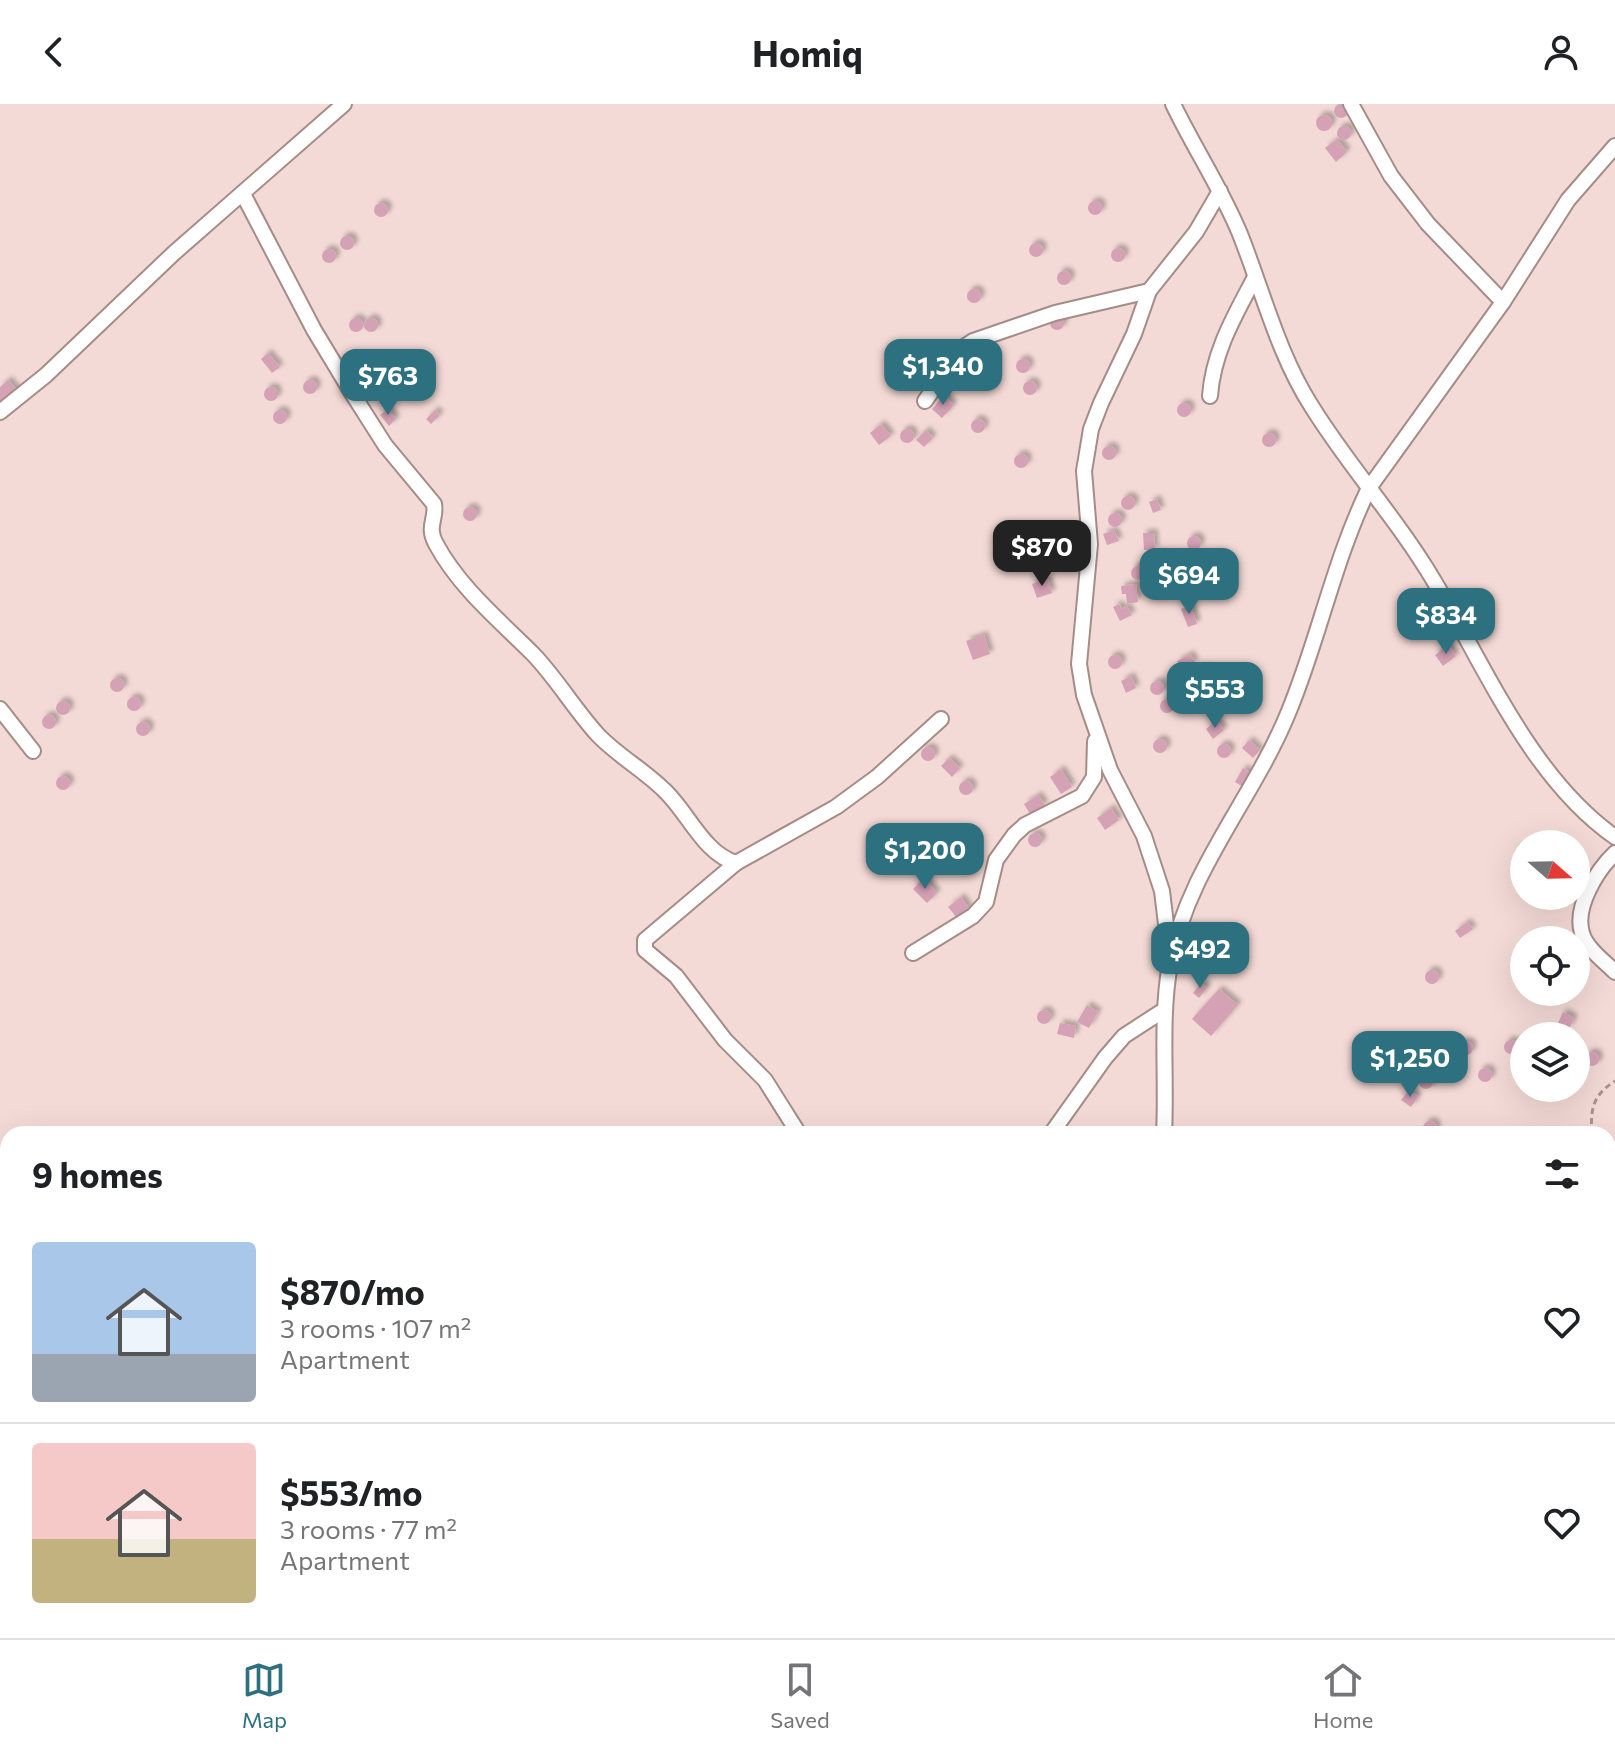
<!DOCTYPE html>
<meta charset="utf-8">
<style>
:root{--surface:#fff;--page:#f2f2f2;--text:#202124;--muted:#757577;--line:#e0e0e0;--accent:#2d7181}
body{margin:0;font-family:Commissioner,sans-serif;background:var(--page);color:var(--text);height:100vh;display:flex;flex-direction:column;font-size:30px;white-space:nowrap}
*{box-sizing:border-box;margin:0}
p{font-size:26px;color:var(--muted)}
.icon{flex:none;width:44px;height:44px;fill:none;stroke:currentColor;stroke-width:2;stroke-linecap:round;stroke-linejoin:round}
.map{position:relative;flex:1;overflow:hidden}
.details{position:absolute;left:0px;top:1022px;width:1616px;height:512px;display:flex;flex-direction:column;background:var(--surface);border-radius:24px 24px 0 0;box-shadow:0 8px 32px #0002}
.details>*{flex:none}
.needle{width:52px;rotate:110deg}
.buttons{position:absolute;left:1510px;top:726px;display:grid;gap:16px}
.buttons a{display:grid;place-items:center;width:80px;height:80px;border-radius:50%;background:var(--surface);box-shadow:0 8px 32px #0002;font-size:40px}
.price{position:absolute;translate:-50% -68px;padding:0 18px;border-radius:16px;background:var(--accent);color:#fff;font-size:26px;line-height:52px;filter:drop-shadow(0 2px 4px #0008)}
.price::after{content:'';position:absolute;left:50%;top:48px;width:24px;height:18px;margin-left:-12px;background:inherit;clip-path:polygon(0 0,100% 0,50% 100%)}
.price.current{background:#222;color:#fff}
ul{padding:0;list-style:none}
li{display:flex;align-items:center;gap:24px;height:200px;padding:0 32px}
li+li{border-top:2px solid var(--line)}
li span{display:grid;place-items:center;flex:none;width:224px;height:160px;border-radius:8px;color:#555}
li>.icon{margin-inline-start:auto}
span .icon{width:96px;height:96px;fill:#fffc;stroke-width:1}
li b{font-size:34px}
h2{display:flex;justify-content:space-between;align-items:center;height:96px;padding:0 32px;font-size:34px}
header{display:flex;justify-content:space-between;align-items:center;height:104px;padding:0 32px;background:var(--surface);font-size:36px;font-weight:700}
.dock{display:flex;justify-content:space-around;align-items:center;height:112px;border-top:2px solid var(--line);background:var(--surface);font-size:22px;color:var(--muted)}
.dock a{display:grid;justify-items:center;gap:4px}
.dock .current{color:var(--accent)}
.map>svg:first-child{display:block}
.building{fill:#d5a1b5;filter:url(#shadow)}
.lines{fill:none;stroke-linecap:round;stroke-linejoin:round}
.minor-casing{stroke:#a48c88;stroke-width:18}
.path{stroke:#a79490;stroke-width:3;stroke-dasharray:6 4;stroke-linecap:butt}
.minor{stroke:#fff;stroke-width:14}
</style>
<header><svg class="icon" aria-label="back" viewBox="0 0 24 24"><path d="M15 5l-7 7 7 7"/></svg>Homiq<svg class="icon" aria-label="person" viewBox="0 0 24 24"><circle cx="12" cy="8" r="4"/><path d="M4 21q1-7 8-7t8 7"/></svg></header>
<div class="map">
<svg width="1615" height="1534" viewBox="0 0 1615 1534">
<defs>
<filter id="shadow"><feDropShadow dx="4" dy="-4" stdDeviation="2" flood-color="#0004"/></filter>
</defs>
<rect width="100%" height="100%" fill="#f4dad6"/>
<g class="building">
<circle cx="1341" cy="7" r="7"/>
<circle cx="1324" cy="19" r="8"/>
<circle cx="1344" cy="29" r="7"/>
<path d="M 1337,35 L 1347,48 L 1336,58 L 1325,44 Z"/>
<circle cx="1095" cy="104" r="7"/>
<circle cx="381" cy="106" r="7"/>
<circle cx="347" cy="139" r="7"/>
<circle cx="1036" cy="146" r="7"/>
<circle cx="1118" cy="151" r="7"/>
<circle cx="329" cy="152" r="7"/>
<circle cx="1064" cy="174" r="7"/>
<circle cx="974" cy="192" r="7"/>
<circle cx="1057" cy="219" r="7"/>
<circle cx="356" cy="221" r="7"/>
<circle cx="371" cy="221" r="7"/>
<path d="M 268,249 L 280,263 L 272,269 L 261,255 Z"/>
<circle cx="1023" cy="262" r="7"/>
<path d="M 8,276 L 18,287 L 3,301 L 0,298 L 0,283 Z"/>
<circle cx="310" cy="283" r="7"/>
<circle cx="1030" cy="284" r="7"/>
<circle cx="271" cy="290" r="7"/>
<path d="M 944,292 L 954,301 L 942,314 L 932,305 Z"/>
<circle cx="1184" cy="306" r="7"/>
<path d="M 388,305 L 396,315 L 389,322 L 380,311 Z"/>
<path d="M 435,306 L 440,311 L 431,320 L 426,315 Z"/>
<circle cx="280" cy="313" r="7"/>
<circle cx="978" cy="322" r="7"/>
<path d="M 881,320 L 891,332 L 879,341 L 870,329 Z"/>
<circle cx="907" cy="332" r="7"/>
<path d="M 926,326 L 933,334 L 924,343 L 916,336 Z"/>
<circle cx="1269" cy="336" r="7"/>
<circle cx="1109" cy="349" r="7"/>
<circle cx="1021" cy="357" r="7"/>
<circle cx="1128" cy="399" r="7"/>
<path d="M 1157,395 L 1161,406 L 1153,409 L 1149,398 Z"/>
<circle cx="470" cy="410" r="7"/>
<circle cx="1115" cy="416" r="7"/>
<path d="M 1114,426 L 1119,437 L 1107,441 L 1103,430 Z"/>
<path d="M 1143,429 L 1154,429 L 1155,446 L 1144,446 Z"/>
<circle cx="1194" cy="439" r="7"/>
<path d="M 1164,450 L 1166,466 L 1156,467 L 1154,451 Z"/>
<circle cx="1138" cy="469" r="7"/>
<path d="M 1048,475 L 1052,489 L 1037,494 L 1032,480 Z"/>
<path d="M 1136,480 L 1138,498 L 1127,500 L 1126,490 L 1122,490 L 1121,482 Z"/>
<path d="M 1119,500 L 1122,505 L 1127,502 L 1132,511 L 1120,517 L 1113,503 Z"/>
<path d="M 1191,502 L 1197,520 L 1188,523 L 1181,505 Z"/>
<path d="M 984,531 L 990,550 L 973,556 L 966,537 Z"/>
<path d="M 1448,541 L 1456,552 L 1443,562 L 1435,551 Z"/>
<path d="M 1190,550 L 1195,558 L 1181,566 L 1177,557 Z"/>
<circle cx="1115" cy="558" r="7"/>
<path d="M 1206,563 L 1216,583 L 1205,589 L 1195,569 Z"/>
<path d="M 1131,572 L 1136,584 L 1126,589 L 1121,577 Z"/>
<circle cx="117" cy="581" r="7"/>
<circle cx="1157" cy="584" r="7"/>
<circle cx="134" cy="600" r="7"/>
<circle cx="1167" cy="602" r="7"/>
<circle cx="63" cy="604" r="7"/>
<circle cx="49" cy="618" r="7"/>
<path d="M 1217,616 L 1224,626 L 1213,635 L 1206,625 Z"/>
<circle cx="143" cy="625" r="7"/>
<circle cx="1160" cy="642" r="7"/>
<path d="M 1249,636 L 1260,646 L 1253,654 L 1242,644 Z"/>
<circle cx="1224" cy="647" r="7"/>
<circle cx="928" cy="650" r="7"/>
<path d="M 949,654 L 960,664 L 952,673 L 941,662 Z"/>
<path d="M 1243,664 L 1251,669 L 1243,683 L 1235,678 Z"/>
<path d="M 1061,665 L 1072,683 L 1061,690 L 1050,673 Z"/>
<circle cx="63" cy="679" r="7"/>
<circle cx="966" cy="684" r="7"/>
<path d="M 1038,691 L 1045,701 L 1030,710 L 1024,700 Z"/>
<path d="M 1111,704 L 1119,716 L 1105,726 L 1097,714 Z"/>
<circle cx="1035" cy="736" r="7"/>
<circle cx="1520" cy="750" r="6"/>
<path d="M 924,774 L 937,789 L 927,799 L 913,785 Z"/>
<path d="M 961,793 L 970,806 L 958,815 L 948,803 Z"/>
<path d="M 1467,818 L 1473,825 L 1460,834 L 1455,827 Z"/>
<circle cx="1432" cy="873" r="7"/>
<path d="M 1201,879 L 1207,884 L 1199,894 L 1193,889 Z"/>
<path d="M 1219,885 L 1238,901 L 1211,932 L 1192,915 Z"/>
<path d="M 1087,901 L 1098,908 L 1089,924 L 1077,918 Z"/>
<circle cx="1044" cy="913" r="7"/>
<path d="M 1563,908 L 1574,914 L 1569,925 L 1558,919 Z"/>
<path d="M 1060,919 L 1076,922 L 1074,934 L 1057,930 Z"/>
<circle cx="1511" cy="943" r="7"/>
<circle cx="1466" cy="944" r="7"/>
<circle cx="1428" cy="949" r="7"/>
<circle cx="1592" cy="955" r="7"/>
<circle cx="1485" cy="971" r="7"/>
<circle cx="1426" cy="978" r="7"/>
<path d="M 1409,986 L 1418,993 L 1411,1003 L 1401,996 Z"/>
<circle cx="1430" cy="1024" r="7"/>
</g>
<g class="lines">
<g class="minor-casing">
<g id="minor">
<path d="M 1173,0 C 1194,44 1221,84 1240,130 C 1263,188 1278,250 1312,303 C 1350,364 1398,416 1434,477 C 1486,564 1531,674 1615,733"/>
<path d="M 1351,0 L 1391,72 L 1428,120 L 1503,198"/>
<path d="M 243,90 L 314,226 L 352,289 L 385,341 L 434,400 C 437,415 426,422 436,440 C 459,483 499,516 533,550 C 557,575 575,606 598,631 C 618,652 644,666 664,686 C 688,708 703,749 736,759"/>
<path d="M 1210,292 C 1213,248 1235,211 1255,173"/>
<path d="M 925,297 L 961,245 L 973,237 L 1055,209 L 1149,187"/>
<path d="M 0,308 L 46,271 L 174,149 L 344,0"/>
<path d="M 0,605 L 33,647"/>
<path d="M 1615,749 C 1597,766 1574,803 1582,829 C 1586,844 1604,857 1615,868"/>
<path d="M 1169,845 L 1162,787 L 1144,732 L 1110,666 L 1084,591 L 1079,560 L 1090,440 L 1084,367 L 1091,325 L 1101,299 L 1134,230 L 1149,187 L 1196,128 L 1220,87"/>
<path d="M 913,849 L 973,812 L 986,798 L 996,756 L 1014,731 L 1025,721 L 1082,692 L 1094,673 L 1095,637"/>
<path d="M 799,1030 L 765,976 L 725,936 L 676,872 L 645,846 L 645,836 L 736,759 L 836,703 L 877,673 L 941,615"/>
<path d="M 1051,1030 L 1105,954 L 1124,932 L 1164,906"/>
<path d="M 1164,1030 C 1167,973 1160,916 1170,860 C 1187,766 1254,694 1289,607 C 1319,534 1334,456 1369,384 L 1503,198 L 1568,96 L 1615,42"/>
<path d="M 1380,1526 L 1386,1534"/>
</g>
</g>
<path class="path" d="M 1592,1030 C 1590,1005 1593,991 1615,977"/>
<use href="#minor" class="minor"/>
</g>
</svg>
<div class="buttons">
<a><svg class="needle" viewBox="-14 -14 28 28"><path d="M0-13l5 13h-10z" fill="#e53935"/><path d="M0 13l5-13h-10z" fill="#757577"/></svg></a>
<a><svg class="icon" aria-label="locate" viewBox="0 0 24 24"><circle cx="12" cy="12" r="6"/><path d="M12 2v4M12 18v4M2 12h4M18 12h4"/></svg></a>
<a><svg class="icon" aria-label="layers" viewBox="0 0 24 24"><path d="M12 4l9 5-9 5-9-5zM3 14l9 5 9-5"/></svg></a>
</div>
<b class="price" style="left:943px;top:303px">$1,340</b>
<b class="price" style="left:388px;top:313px">$763</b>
<b class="price current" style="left:1042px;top:484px">$870</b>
<b class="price" style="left:1189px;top:512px">$694</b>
<b class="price" style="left:1446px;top:552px">$834</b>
<b class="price" style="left:1215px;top:626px">$553</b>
<b class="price" style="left:925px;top:787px">$1,200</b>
<b class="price" style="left:1200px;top:886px">$492</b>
<b class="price" style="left:1410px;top:995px">$1,250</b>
<section class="details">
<h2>9 homes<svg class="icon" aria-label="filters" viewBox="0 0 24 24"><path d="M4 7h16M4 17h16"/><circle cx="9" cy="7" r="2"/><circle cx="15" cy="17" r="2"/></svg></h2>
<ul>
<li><span style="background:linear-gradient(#a9c7e8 70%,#9aa5b1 0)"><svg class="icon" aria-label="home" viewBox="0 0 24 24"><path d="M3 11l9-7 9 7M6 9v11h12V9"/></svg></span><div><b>$870/mo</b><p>3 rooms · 107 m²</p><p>Apartment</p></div><svg class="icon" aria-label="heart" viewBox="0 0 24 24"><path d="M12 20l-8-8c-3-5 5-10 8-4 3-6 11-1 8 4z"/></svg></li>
<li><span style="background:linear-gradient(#f6c9c9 60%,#c2b280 0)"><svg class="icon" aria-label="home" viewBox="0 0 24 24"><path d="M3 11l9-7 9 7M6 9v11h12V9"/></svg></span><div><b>$553/mo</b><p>3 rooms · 77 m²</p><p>Apartment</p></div><svg class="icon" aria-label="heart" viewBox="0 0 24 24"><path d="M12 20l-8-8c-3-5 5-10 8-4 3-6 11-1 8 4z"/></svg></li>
</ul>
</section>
</div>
<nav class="dock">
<a class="current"><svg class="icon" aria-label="map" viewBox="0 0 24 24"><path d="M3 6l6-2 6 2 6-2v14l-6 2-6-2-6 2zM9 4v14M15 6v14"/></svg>Map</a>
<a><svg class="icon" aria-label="saved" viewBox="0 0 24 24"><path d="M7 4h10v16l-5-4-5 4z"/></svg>Saved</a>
<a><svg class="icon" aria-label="home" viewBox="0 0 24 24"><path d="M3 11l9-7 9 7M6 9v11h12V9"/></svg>Home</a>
</nav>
